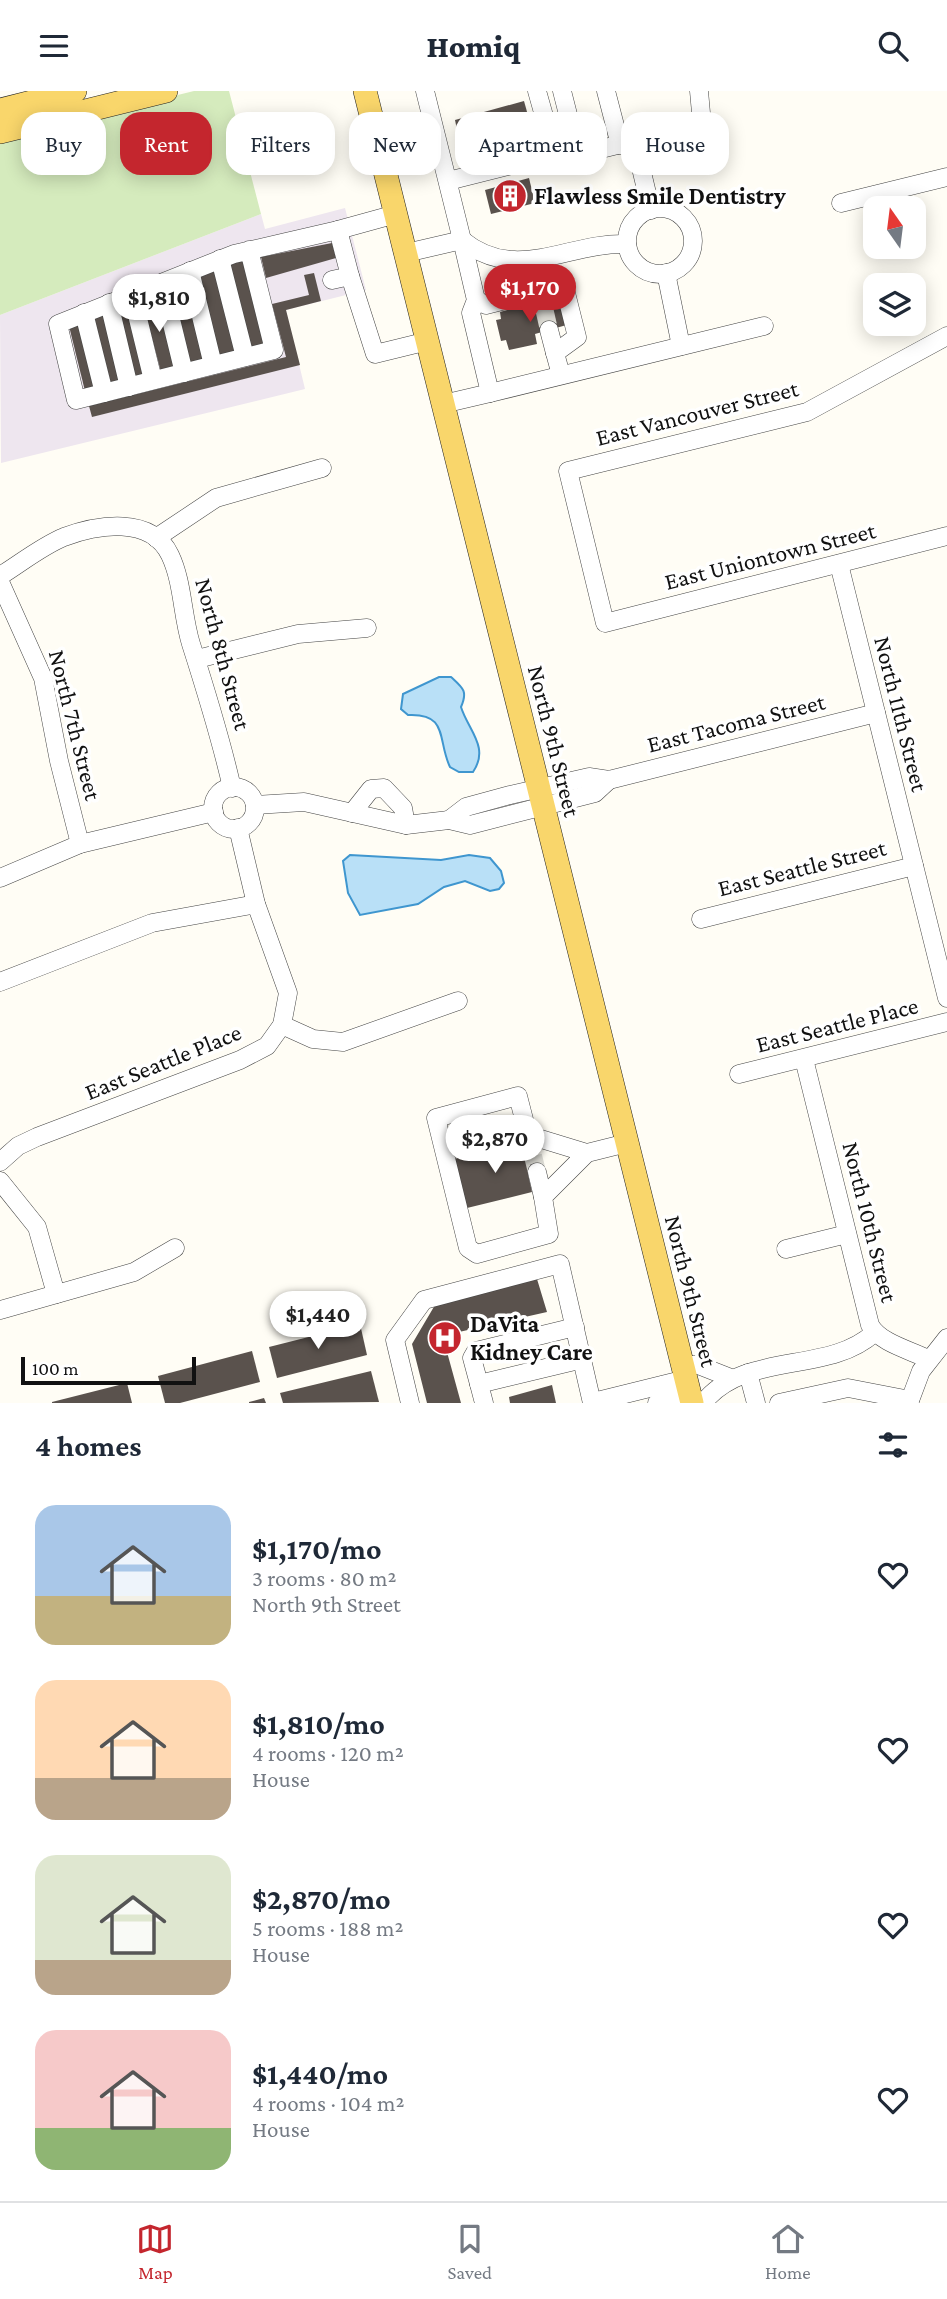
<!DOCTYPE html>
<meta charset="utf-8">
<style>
:root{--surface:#fff;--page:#f6f6f7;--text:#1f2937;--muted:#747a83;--line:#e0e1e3;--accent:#c4262e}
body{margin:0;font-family:"Crimson Pro",serif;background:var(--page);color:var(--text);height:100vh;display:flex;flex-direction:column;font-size:26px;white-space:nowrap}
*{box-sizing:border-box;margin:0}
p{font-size:23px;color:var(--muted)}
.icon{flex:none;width:38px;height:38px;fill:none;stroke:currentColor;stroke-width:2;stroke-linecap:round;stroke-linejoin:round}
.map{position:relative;height:1312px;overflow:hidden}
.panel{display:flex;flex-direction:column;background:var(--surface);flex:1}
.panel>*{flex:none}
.hud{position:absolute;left:21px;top:21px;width:906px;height:63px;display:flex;gap:14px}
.needle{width:46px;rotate:346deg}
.tools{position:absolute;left:863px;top:105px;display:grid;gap:14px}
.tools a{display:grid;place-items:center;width:63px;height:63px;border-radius:14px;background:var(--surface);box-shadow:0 4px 18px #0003;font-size:35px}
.scale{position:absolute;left:21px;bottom:18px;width:175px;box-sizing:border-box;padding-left:7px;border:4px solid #111;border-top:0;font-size:19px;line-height:24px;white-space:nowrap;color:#111;-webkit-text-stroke:5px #fff;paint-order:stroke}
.price{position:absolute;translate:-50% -60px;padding:0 16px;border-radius:24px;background:#fff;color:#222;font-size:23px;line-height:46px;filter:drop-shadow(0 2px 4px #0008)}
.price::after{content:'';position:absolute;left:50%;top:42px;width:21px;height:16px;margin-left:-10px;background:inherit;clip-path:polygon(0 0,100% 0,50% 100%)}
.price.current{background:var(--accent);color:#fff}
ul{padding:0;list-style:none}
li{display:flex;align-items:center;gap:21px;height:175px;padding:0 35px}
li span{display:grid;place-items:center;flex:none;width:196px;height:140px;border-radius:21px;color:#555}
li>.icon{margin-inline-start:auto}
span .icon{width:84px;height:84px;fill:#fffc;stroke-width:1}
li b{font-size:30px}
h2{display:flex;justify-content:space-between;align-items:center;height:84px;padding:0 35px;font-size:30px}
.pill{padding:0 24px;border-radius:21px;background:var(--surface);box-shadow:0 4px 18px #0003;font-size:24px;line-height:63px}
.pill.current{background:var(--accent);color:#fff}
header{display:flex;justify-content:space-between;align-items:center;height:91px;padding:0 35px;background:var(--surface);font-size:32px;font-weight:800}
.tabs{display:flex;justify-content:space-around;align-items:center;height:98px;border-top:2px solid var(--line);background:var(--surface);font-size:19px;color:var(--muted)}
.tabs a{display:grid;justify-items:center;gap:4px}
.tabs .current{color:var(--accent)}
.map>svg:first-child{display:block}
.industrial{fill:#eee6ef}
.green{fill:#d5ebbd}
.water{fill:#b9e0f7;stroke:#3f96cf;stroke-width:2}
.building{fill:#5a524d}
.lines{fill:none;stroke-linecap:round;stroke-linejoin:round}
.minor-tunnel{stroke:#dbdad3;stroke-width:18;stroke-dasharray:18 9;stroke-linecap:butt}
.minor-casing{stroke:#444;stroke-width:19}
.major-casing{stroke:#222;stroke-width:24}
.minor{stroke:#fff;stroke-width:18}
.major{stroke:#f9d66b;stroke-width:23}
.labels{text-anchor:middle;stroke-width:7;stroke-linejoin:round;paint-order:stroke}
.poi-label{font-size:24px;font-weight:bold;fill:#111;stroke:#fff;text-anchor:start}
.street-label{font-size:24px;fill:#111;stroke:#fff}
</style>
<header><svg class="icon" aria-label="menu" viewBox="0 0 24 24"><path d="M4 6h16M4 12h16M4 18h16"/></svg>Homiq<svg class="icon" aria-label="search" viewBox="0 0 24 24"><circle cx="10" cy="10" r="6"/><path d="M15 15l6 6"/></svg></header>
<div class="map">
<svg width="947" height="1312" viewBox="0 0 947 1312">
<rect width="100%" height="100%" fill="#fffdf5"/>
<path class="industrial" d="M 345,117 L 366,199 L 286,219 L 305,298 L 1,372 L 0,224 L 261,123 L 265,138 Z"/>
<path class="green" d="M 194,0 L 229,0 L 261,123 L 0,224 L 0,49 L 130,21 L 133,15 Z"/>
<g class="water">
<path d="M 439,586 L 451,586 C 463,597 468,600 461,616 C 468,639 490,656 473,681 L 459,681 L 450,676 C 437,649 449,622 408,624 L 401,618 L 403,603 Z"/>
<path d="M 350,764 L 441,769 L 469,764 L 490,767 L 501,780 L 504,792 L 499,798 L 490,800 L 465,790 L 444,796 L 418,813 L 360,824 L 348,802 L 343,770 Z"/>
</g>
<g class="building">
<path d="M 524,10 L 534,46 L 524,62 L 465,77 L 455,29 Z"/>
<path d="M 529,87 L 535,112 L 491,123 L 485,99 Z"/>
<path d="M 332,152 L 336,167 L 266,187 L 261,166 Z"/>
<path d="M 245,169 L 267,254 L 250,258 L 229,173 Z"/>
<path d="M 215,179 L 236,262 L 220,266 L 199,183 Z"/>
<path d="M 314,182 L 321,210 L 286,219 L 300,274 L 92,326 L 89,315 L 286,266 L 272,213 L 309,204 L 304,184 Z"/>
<path d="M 187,192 L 206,269 L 190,273 L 171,196 Z"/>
<path d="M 158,205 L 176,277 L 161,281 L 142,209 Z"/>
<path d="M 565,212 L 570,233 L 535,243 L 537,253 L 509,259 L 506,249 L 501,250 L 496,229 L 501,228 L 500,221 L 529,213 L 531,221 Z"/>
<path d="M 129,214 L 146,284 L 136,287 L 118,217 Z"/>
<path d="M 104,223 L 121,290 L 111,293 L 94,226 Z"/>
<path d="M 80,232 L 96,297 L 85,300 L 69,235 Z"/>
<path d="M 519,1052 L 523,1069 L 536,1066 L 539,1080 L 528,1083 L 532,1101 L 467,1117 L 454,1068 Z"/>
<path d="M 537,1188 L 547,1221 L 459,1241 L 447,1261 L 461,1312 L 427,1312 L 412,1253 L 435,1214 Z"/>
<path d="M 360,1233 L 367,1264 L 277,1287 L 269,1256 Z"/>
<path d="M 252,1260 L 260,1291 L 180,1312 L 165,1312 L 158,1285 Z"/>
<path d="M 371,1280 L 379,1311 L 283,1312 L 280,1302 Z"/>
<path d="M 127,1292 L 132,1312 L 52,1312 L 52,1311 Z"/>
<path d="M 552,1294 L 556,1312 L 510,1312 L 509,1306 Z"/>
<path d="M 264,1307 L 266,1312 L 249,1312 L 249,1311 Z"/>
</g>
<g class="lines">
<g class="minor-tunnel">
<path d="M 544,217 L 549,239"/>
<path d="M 533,1065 L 537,1081"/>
</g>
<g class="minor-casing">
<g id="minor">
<path d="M 562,0 L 576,55 L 585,62 L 702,33 L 699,0"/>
<path d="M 606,0 L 620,54"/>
<path d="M 635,52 L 651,119"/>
<path d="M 534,55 L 546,32 L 537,0"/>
<path d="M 520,72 L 549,64 L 552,55 L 546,32"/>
<path d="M 448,90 L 520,72 L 528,64"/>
<path d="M 841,112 L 947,86"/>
<circle cx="660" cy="150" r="33"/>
<path d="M 462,149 C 516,193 567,151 627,153"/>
<path d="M 249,159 L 274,259 L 76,309 L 58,233 L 234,163 C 269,155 303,147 338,139"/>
<path d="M 406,162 L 462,149 L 425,0"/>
<path d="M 220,168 L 245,266"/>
<path d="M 190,180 L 213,274"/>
<path d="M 666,182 L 681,255"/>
<path d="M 350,185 L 375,263 L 428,250"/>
<path d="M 332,189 L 350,185 L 338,139 L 396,123"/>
<path d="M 162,192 L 184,282"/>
<path d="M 132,203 L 153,289"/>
<path d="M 476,209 L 486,214 L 564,194 L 577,246 L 555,262 L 561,284"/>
<path d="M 109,212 L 129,296"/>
<path d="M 84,222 L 104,302"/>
<path d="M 549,239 L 555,262"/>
<path d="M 947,245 L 807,321 L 568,380 L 605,532 L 947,445"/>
<path d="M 490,302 L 764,235"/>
<path d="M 443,313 L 490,302 L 471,222 L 476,209 L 462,149"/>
<path d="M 156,447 L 216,407 L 322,377"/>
<path d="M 839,473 L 947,907"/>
<path d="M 0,485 C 21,472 42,455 64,446 C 97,434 151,424 170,464 C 183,491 182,524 191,553 C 206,600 221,648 232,697"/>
<path d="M 0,491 L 43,587 L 59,670 L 80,753"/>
<path d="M 197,568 L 298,543 L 367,537"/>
<circle cx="234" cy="717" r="21"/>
<path d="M 255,714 L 304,711 L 406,734 L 449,729 L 470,734 L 595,702 L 609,689"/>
<path d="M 352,722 L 371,698 L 384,697 L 403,717 L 406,734"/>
<path d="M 449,729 L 466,716 L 510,704 L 589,686 L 609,689 L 876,622"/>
<path d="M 0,787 L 80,753 L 214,721"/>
<path d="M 701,828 L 914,775"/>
<path d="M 0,891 L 152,832 L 256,813"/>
<path d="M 282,934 L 313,948 L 343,951 L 458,910"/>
<path d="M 804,968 L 870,1234 C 880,1252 910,1259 928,1268"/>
<path d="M 739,983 L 947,931"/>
<path d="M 587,1062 L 543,1106 L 549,1143 L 477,1163 L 468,1157 L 436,1027 L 518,1005 L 528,1044 L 587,1062 L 627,1052"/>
<path d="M 0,1071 L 18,1055 L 37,1046 L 240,969 L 267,955 L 282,934 L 288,902 L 256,813 L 238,737"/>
<path d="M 537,1081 L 543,1106"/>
<path d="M 0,1090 L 37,1136 L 56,1203"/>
<path d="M 786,1158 L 847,1143"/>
<path d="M 0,1219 L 134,1181 L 175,1157"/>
<path d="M 682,1274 L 698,1274 L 731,1287"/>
<path d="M 748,1282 L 756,1312"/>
<path d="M 479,1293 L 472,1267 L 476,1260 L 575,1236"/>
<path d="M 593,1311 L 686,1288"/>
<path d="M 410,1312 L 395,1249 L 424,1209 L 560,1173 L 592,1312"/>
<path d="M 484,1312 L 479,1293 L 583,1268"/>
<path d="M 657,1312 L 690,1304"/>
<path d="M 703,1312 C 745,1259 828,1284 874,1242"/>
<path d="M 779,1312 L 848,1297 L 910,1309"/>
<path d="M 909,1312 L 921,1280 L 947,1247"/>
</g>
</g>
<g class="major-casing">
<g id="major">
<path d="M 365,0 L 692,1312"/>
<path d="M 0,19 L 75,0"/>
<path d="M 0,41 L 166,0"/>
</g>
</g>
<use href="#minor" class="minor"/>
<use href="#major" class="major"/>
</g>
<defs>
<g id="building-disc" transform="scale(1.75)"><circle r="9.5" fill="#c4262e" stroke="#fff"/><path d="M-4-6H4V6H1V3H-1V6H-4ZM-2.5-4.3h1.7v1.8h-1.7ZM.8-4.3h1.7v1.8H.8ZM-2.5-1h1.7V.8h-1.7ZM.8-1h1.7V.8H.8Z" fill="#fff"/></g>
<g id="hospital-disc" transform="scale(1.75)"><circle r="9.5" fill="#c4262e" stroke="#fff"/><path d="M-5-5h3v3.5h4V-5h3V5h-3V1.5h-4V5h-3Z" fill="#fff"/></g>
</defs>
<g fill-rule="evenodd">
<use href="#building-disc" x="510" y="105"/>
<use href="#hospital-disc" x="445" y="1247"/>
</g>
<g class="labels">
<g class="poi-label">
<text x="534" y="113">Flawless Smile Dentistry</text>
<text x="470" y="1241">DaVita<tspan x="470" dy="28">Kidney Care</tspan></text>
</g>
<g class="street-label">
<text transform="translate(697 322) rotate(-14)" y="8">East Vancouver Street</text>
<text transform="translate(770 465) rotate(-14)" y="8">East Uniontown Street</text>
<text transform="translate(223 563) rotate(75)" y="8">North 8th Street</text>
<text transform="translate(901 623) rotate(76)" y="8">North 11th Street</text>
<text transform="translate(736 632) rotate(-14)" y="8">East Tacoma Street</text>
<text transform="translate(75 634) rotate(76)" y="8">North 7th Street</text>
<text transform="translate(554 650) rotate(76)" y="8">North 9th Street</text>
<text transform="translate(802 777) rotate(-14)" y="8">East Seattle Street</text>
<text transform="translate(837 934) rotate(-14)" y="8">East Seattle Place</text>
<text transform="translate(163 971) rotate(-22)" y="8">East Seattle Place</text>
<text transform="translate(870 1131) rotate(76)" y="8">North 10th Street</text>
<text transform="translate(691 1200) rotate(76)" y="8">North 9th Street</text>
</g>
</g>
</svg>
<div class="tools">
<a><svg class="needle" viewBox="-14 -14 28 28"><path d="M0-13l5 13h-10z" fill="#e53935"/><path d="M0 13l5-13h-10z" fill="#747a83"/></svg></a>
<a><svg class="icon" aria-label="layers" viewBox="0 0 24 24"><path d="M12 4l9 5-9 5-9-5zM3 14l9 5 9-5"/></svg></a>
</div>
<div class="scale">100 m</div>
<b class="price current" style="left:530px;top:233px">$1,170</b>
<b class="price" style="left:159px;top:243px">$1,810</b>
<b class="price" style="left:495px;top:1084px">$2,870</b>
<b class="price" style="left:318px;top:1260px">$1,440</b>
<div class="hud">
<a class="pill">Buy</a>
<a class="pill current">Rent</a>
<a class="pill">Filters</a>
<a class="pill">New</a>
<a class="pill">Apartment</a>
<a class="pill">House</a>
</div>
</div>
<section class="panel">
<h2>4 homes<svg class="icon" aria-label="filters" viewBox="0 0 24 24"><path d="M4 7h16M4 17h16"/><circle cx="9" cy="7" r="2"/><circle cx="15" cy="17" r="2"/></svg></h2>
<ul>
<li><span style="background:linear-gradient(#a9c7e8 65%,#c2b280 0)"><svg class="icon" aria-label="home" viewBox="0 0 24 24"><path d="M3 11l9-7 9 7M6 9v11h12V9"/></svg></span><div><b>$1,170/mo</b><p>3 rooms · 80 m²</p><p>North 9th Street</p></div><svg class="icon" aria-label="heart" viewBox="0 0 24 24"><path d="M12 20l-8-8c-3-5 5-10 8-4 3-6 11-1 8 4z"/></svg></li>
<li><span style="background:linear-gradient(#ffd9b3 70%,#b9a48a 0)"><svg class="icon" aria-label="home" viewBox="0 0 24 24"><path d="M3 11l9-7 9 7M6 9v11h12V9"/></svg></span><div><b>$1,810/mo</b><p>4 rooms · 120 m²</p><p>House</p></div><svg class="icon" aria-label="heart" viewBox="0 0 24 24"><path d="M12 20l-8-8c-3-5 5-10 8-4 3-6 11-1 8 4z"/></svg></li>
<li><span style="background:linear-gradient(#dfe7d0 75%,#b9a48a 0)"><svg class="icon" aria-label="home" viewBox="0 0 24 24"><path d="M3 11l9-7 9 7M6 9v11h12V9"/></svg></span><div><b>$2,870/mo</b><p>5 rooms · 188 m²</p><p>House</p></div><svg class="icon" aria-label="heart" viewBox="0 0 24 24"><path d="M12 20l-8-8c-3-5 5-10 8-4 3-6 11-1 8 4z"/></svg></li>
<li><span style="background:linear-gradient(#f6c9c9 70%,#8fb573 0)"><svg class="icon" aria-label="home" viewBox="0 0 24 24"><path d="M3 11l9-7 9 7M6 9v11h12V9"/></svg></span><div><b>$1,440/mo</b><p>4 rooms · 104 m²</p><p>House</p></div><svg class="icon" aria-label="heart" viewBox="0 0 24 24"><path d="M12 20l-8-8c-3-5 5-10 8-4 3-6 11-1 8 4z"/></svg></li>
</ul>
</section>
<nav class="tabs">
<a class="current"><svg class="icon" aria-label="map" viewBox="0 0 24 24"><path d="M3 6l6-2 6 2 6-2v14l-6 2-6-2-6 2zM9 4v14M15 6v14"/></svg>Map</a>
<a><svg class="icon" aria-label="saved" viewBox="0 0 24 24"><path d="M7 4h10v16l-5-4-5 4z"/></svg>Saved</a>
<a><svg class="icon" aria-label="home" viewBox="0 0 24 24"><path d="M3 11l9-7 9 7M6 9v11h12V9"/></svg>Home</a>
</nav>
